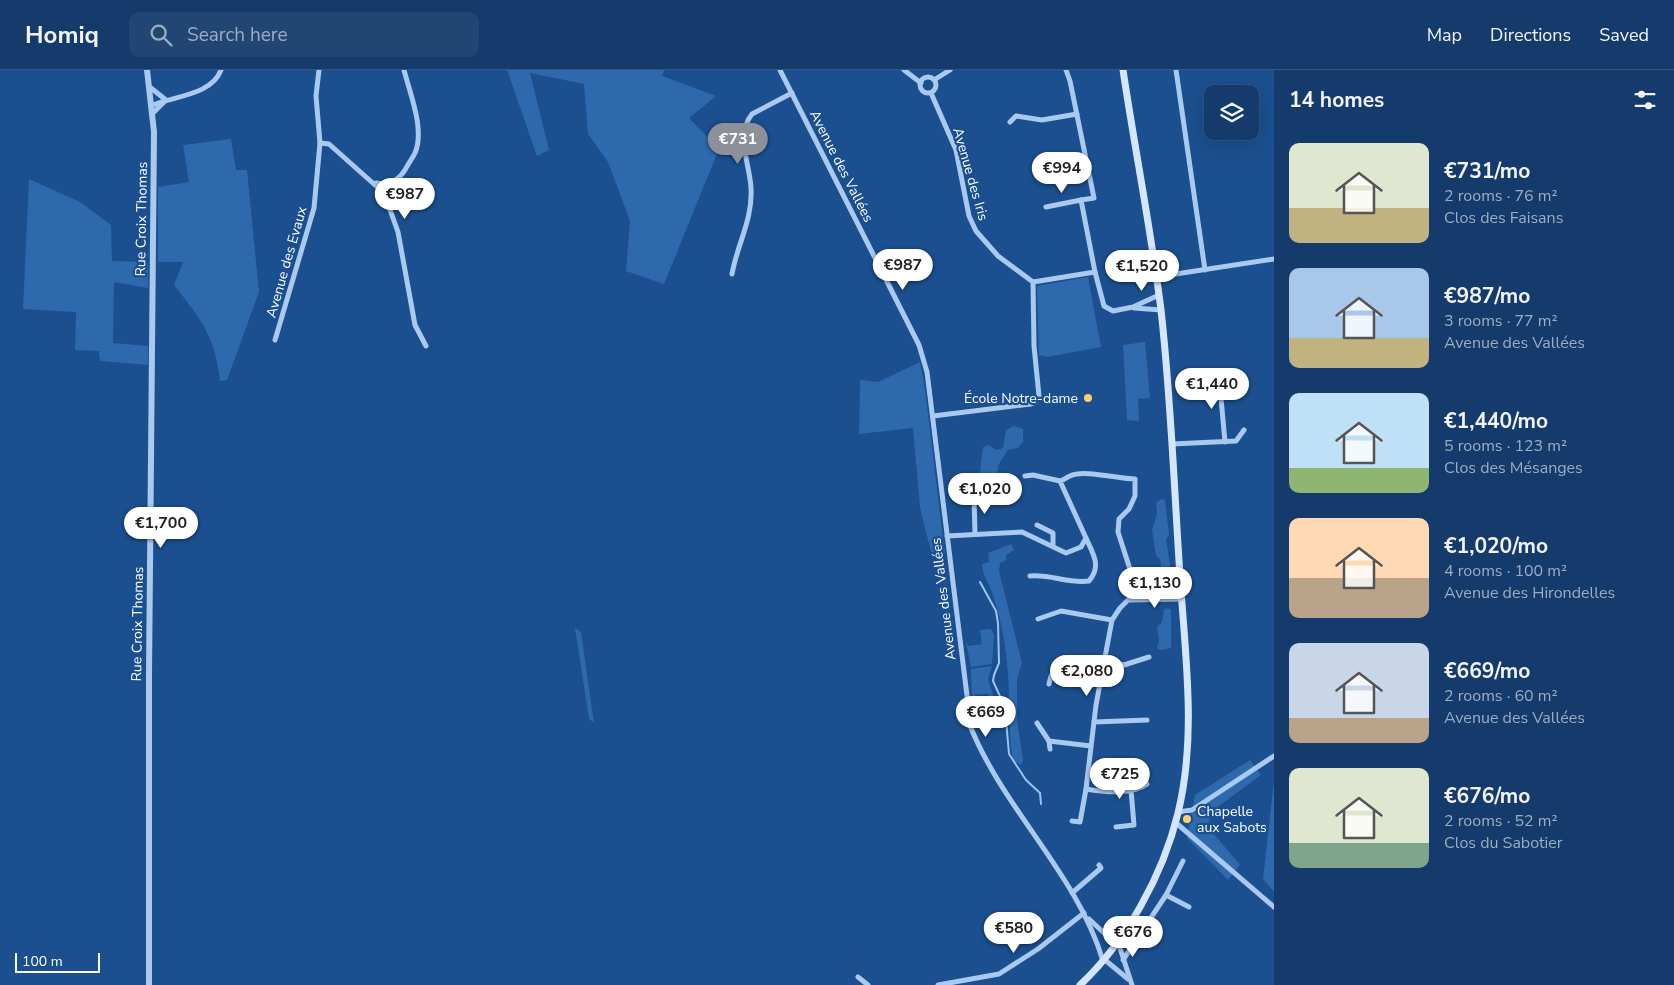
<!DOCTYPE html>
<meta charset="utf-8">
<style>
:root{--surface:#143b6b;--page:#214673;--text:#f1f3f6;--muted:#9dadc1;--line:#33557e;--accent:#8c9099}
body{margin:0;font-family:"Nunito Sans",sans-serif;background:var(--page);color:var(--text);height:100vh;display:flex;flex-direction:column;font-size:19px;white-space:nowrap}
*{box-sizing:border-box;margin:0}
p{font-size:16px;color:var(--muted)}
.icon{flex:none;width:28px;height:28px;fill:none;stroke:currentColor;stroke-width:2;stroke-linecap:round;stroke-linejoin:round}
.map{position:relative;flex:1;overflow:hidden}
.details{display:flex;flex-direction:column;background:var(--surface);width:400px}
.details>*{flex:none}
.fabs{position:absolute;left:1204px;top:15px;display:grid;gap:10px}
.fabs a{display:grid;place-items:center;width:55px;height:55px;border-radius:10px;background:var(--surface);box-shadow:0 5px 20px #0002,0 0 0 1px var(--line);font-size:25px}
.scale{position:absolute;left:15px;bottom:12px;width:85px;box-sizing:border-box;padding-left:5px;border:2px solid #fff;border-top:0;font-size:14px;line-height:18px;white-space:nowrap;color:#fff;-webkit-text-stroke:4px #1b4f8f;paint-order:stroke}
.price{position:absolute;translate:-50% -42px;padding:0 11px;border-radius:18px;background:#fff;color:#222;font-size:16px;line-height:32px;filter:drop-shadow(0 1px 2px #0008)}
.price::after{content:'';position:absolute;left:50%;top:30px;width:15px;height:11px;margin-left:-8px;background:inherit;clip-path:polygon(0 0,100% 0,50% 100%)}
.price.selected{background:var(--accent);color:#fff}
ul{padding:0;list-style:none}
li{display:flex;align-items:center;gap:15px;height:125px;padding:0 15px}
li span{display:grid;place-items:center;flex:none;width:140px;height:100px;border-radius:10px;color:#555}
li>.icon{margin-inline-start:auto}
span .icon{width:60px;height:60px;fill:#fffc;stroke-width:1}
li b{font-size:21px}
h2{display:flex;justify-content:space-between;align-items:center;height:60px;padding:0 15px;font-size:21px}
header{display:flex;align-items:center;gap:30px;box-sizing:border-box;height:70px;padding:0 25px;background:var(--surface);border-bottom:1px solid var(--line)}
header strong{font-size:24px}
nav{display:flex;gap:28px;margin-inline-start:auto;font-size:18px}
.search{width:350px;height:45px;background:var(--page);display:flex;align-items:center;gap:12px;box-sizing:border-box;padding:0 18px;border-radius:10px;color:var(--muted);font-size:19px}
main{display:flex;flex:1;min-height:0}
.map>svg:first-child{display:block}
.green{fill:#2e69ad}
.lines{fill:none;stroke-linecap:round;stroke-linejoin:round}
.stream{stroke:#9cc4f0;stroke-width:2}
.minor{stroke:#a9c9ee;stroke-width:5}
.tertiary{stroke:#a9c9ee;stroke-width:6}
.secondary{stroke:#d6e6fa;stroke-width:7}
.poi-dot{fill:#ffd166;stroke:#1b4f8f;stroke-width:2}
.labels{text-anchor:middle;stroke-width:4.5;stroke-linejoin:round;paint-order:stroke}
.street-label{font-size:14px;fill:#fff;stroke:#1b4f8f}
.poi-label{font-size:14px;fill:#fff;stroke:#1b4f8f;text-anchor:end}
</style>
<header>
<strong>Homiq</strong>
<div class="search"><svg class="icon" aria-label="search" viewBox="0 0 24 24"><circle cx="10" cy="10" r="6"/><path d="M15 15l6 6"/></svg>Search here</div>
<nav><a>Map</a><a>Directions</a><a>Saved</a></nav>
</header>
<main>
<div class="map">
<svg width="1274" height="915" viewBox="0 0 1274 915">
<rect width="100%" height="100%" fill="#1b4f8f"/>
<g class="green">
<path d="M 507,0 L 664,0 L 662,6 L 716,26 L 689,48 L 719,79 L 664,214 L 626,201 L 630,151 L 608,92 L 588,64 L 584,14 L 530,3 L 549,80 L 537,86 Z"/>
<path d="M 231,69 L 236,100 L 247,100 L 259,222 L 227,310 L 220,311 C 215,265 201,250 174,215 L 183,192 L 158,192 L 158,117 L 189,112 L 183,75 Z"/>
<path d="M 29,109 L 80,132 L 111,155 L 112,191 L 148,192 L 148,218 L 114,212 L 113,273 L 148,276 L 148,295 L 100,291 L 99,281 L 75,280 L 76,242 L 23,239 Z"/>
<path d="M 1088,207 L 1101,277 L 1047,287 L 1039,285 L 1037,216 Z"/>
<path d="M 1145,272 L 1150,328 L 1138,329 L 1139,351 L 1127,350 L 1123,275 Z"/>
<path d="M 920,292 L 925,319 L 945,485 L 932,485 L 920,438 L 913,358 L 859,364 L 860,310 L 878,312 Z"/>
<path d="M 1014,356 L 1023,359 L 1023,372 L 1018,378 L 1008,380 L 999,394 L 997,404 L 1003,421 L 992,427 L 983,425 L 980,402 L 983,377 L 989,375 L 996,380 L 1003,378 L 1006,360 Z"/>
<path d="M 1161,429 L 1165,430 L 1169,465 L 1166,469 L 1172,508 L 1169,513 L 1161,511 L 1162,505 L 1160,489 L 1156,486 L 1152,460 L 1157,444 L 1156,433 Z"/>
<path d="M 1011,474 L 1014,480 L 1006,485 L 1006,490 L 1000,493 L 999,501 L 1022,593 L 1017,609 L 1017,650 L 1023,690 L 1021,695 L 1013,690 C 1007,658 1011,626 1007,594 C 1005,570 1000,546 992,522 C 989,512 982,506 982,494 L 989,492 L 988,483 Z"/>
<path d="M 1167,538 L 1171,540 L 1171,578 L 1160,580 L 1157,578 L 1159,572 L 1157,557 L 1162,552 L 1164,540 Z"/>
<path d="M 575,558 L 581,562 L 594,653 L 589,649 Z"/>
<path d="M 991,559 L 994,565 L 992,594 L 971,597 L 966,572 L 969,576 L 982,574 L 980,560 Z"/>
<path d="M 992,596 L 988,609 L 997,637 L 990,637 L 988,624 L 975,625 L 975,630 L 972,630 L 971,599 Z"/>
<path d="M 1250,690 L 1261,705 L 1211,742 L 1208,757 L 1240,795 L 1228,810 L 1187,768 L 1195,725 Z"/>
<path d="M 1274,710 L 1274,822 L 1263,809 Z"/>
</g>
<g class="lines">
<g class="stream">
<path d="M 980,512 L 996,541 L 998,553 L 999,593 L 994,605 L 993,611 L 1004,635"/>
<path d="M 1005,638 L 1009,684 L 1026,710 L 1040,723 L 1041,734"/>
</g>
<g class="minor">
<path d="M 780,0 L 919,275 L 927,302 L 971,658 C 1005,741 1077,804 1103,891"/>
<path d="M 904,0 L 921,13"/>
<path d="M 1066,0 L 1070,11 L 1094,128 L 1081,130 L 1095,202 L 1104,236 L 1113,241 L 1133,237 L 1159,225"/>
<path d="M 1176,0 L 1205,200"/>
<circle cx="928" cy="15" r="8"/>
<path d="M 934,10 L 950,0"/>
<path d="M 151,18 L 166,30"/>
<path d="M 931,23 L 956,80 L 969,146 L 976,161 L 998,186 L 1033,212 L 1034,276 L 1039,326 L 1036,332 L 1031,334 L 933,346"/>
<path d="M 153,35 C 174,26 212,25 221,0"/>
<path d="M 154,42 L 164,32"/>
<path d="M 1010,52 L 1016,46 L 1042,50 L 1077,44"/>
<path d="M 320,73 L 329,74 L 384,123 L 398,162 L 415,255 L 426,276"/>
<path d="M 376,113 C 389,116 398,111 405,100 C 408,94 412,89 415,83 C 425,59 410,24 404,0"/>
<path d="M 1046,137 L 1081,130"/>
<path d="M 732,204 C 737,175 753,149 751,118 C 750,95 735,65 752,44 L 792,23"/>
<path d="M 1156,207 L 1274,189"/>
<path d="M 1033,212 L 1095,202"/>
<path d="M 1134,238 L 1161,240"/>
<path d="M 275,270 L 314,138 L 320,73 L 316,26 L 319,0"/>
<path d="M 1219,306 L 1225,372"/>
<path d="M 1172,374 L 1236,371 L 1244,360"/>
<path d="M 1025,406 L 1033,405 L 1060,411"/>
<path d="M 974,428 L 975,463"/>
<path d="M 1037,455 L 1053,463 L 1053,476"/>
<path d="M 947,466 L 1022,462 L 1066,483 L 1081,477 L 1086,468 L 1060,411 C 1064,410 1067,407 1070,406 C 1084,399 1118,409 1135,409 L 1135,426 L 1129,439 L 1119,449 L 1118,462 L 1137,521 L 1120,538 L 1112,550 L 1096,635 L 1086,719 L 1080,752 L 1072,751"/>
<path d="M 1030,506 C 1051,504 1069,514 1089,511 C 1102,496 1093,484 1086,468"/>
<path d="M 1137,521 L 1163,521 L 1180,516"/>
<path d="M 1130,530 L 1181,529"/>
<path d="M 1038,549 L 1061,541 L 1112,550"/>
<path d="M 1105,591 L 1124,595 L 1149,587"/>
<path d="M 1049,614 L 1051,606 C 1078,591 1075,601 1102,605"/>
<path d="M 1094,652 L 1147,650"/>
<path d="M 1037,653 L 1049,671 L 1091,676"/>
<path d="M 1049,671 L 1050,679"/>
<path d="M 1086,719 C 1103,722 1133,725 1147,714"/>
<path d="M 1178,742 L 1192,740 L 1274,686"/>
<path d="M 1175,752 L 1274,837"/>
<path d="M 1116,757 L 1134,755 L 1131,720"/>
<path d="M 1072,823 L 1101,798 L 1099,795"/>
<path d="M 1166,825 L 1189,837"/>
<path d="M 1089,849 L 1104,863 L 1118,872 L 1132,915"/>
<path d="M 1105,890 L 1128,909"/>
<path d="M 1123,890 L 1166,825 L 1183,791"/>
<path d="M 858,907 L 868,915"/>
<path d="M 938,915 L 999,904 L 1038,879 L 1084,843"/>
</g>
<path class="tertiary" d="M 147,0 L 154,62 L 149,605 L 149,915"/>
<path class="secondary" d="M 1080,915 C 1126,872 1163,805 1178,743 C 1197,666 1185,584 1180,506 C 1174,417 1171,328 1161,240 C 1151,160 1135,80 1123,0"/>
</g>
<g class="poi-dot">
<circle cx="1088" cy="328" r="5"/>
<circle cx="1187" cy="749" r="5"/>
</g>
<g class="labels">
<g class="street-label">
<text transform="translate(842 96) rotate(63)" y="5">Avenue des Vallées</text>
<text transform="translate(971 104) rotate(74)" y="5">Avenue des Iris</text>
<text transform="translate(141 149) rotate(-89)" y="5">Rue Croix Thomas</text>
<text transform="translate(286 192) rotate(-74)" y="5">Avenue des Evaux</text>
<text transform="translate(943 529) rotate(-97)" y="5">Avenue des Vallées</text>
<text transform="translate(137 554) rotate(-89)" y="5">Rue Croix Thomas</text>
</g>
<g class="poi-label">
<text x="1078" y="333">École Notre-dame</text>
<text x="1197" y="746" text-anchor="start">Chapelle<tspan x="1197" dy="16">aux Sabots</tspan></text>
</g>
</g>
</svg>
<div class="fabs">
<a><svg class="icon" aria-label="layers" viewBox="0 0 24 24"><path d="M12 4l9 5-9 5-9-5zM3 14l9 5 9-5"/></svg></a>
</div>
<div class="scale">100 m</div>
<b class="price selected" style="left:738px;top:95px">€731</b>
<b class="price" style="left:1062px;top:124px">€994</b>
<b class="price" style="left:405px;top:150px">€987</b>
<b class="price" style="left:903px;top:221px">€987</b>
<b class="price" style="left:1142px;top:222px">€1,520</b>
<b class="price" style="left:1212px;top:340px">€1,440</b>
<b class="price" style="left:985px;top:445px">€1,020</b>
<b class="price" style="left:161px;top:479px">€1,700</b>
<b class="price" style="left:1155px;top:539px">€1,130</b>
<b class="price" style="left:1087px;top:627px">€2,080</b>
<b class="price" style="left:986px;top:668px">€669</b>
<b class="price" style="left:1120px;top:730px">€725</b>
<b class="price" style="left:1014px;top:884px">€580</b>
<b class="price" style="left:1133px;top:888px">€676</b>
</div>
<section class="details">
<h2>14 homes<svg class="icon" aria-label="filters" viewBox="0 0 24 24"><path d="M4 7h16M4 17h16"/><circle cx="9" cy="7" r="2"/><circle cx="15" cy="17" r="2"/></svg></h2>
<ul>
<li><span style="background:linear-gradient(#dfe7d0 65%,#c2b280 0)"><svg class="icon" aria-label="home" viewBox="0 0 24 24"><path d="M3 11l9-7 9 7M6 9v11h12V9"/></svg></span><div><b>€731/mo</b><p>2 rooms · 76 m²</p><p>Clos des Faisans</p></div></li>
<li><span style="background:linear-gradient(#a9c7e8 70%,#c2b280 0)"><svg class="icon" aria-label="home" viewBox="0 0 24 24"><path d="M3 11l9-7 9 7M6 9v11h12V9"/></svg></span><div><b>€987/mo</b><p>3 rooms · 77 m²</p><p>Avenue des Vallées</p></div></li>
<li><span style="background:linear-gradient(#bfe0f5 75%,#8fb573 0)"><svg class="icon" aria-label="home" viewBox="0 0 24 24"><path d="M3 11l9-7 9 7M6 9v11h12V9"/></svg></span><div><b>€1,440/mo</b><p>5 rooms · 123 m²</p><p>Clos des Mésanges</p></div></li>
<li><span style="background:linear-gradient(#ffd9b3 60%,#b9a48a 0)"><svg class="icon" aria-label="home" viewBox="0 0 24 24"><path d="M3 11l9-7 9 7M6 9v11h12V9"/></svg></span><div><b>€1,020/mo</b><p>4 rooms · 100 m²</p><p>Avenue des Hirondelles</p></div></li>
<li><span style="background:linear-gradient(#c9d6e8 75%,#b9a48a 0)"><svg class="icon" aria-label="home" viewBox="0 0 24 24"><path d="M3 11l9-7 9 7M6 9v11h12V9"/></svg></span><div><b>€669/mo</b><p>2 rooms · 60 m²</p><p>Avenue des Vallées</p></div></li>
<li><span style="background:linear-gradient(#dfe7d0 75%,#7fa58c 0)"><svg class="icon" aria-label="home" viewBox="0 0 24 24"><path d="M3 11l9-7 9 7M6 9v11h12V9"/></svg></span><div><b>€676/mo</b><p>2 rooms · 52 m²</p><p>Clos du Sabotier</p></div></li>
</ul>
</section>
</main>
